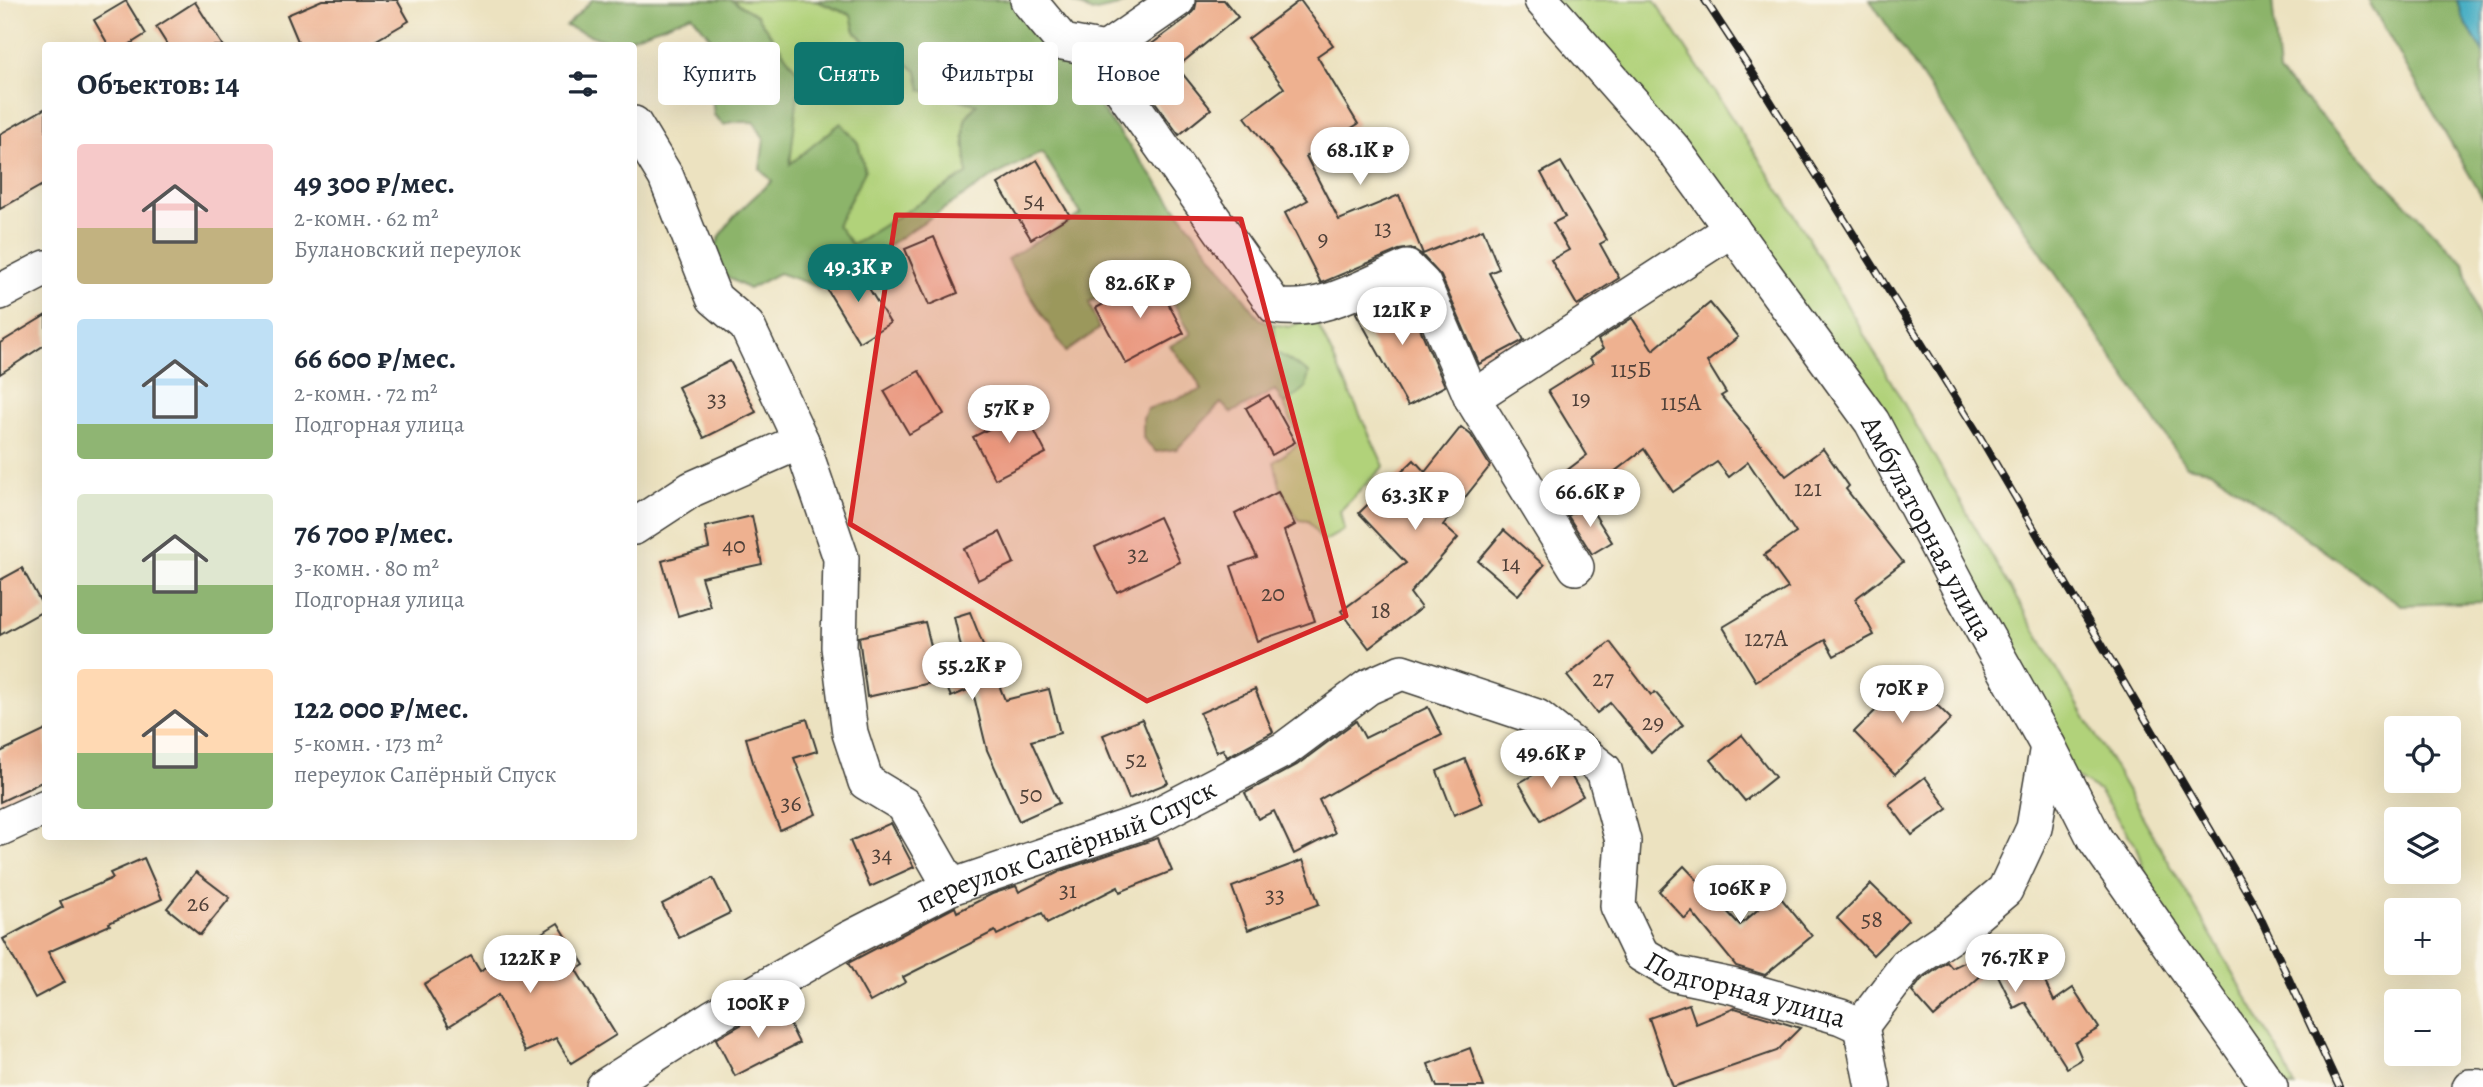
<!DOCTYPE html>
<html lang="ru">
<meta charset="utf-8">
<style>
:root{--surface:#fff;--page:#f2f2f3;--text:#1f2937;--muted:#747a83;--accent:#0f766e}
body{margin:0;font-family:Alegreya,serif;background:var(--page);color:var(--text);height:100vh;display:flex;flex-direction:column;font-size:26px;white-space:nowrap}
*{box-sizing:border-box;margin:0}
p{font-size:23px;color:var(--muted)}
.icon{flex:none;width:38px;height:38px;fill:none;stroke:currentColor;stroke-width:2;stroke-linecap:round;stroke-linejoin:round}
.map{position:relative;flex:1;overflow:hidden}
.sheet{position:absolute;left:42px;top:42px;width:595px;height:798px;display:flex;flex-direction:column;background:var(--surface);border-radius:7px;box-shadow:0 7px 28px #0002}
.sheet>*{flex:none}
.banner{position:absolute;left:658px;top:42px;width:665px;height:63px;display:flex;gap:14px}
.tools{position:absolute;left:2384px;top:716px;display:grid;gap:14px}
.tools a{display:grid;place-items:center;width:77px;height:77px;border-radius:7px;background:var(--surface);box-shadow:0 7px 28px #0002;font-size:35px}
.price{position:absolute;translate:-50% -60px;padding:0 16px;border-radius:24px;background:#fff;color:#222;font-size:23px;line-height:46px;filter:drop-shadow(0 2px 4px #0008)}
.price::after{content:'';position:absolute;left:50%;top:42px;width:21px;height:16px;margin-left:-10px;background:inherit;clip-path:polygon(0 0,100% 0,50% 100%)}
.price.active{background:var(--accent);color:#fff}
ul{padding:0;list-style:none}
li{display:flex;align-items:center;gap:21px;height:175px;padding:0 35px}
li span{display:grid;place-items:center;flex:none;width:196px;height:140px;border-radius:7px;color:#555}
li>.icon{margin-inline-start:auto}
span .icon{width:84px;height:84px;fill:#fffc;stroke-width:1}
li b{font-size:30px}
h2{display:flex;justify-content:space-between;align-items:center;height:84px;padding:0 35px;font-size:30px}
.tag{padding:0 24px;border-radius:7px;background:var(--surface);box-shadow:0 7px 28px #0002;font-size:24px;line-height:63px}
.tag.active{background:var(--accent);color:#fff}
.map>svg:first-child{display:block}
.green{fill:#b1d27a;stroke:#66774b;stroke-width:2}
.forest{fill:#8cb46a;stroke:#546843;stroke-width:2}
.water{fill:#43acc2;stroke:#30646f;stroke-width:2}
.building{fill:#eeb190}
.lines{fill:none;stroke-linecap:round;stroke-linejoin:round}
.minor-casing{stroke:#3b3a35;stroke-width:38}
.minor{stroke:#fff;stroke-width:35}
.rail-casing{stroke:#1c1c1c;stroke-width:8}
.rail{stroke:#fbf7ec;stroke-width:5;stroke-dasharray:16;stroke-linecap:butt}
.marked{fill:#d62828;fill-opacity:0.2;stroke:#d62828;stroke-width:5;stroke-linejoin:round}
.labels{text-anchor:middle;stroke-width:7;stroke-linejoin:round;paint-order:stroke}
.number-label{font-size:24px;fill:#504139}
.street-label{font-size:28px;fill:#1c1c1c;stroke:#fbf7ec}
</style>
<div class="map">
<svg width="2483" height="1087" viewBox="0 0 2483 1087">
<rect width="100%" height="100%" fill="#fbf7ec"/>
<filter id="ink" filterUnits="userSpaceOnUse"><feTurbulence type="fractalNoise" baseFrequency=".0143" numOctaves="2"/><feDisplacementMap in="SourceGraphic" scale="14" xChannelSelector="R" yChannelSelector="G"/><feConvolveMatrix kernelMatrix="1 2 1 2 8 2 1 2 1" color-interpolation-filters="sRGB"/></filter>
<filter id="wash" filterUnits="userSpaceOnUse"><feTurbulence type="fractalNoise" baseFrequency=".00686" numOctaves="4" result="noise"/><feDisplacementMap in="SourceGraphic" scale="28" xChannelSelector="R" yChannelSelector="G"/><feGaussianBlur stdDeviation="1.57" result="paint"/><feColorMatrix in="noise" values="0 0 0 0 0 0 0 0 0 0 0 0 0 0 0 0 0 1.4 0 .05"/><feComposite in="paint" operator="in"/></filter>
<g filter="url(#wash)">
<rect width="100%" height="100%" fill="#ece2c0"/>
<g class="green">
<path d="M 731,0 L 814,0 L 851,15 L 855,31 L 866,44 L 893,53 L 917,71 L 922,90 L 977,104 L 963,135 L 967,150 L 967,174 L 852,245 L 837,225 L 865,171 L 789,165 L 756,15 Z"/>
<path d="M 1542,0 L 1654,0 L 1789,205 L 2281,1056 L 2295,1087 L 2277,1087 L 2143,898 L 2148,880 L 2138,849 L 2099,791 L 2059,767 L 1872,422 Z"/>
<path d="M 1314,316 L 1384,466 L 1340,511 L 1344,530 L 1323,542 L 1308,521 L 1298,520 L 1280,486 L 1274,462 L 1301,442 L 1284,405 L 1306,387 L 1276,352 L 1274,324 L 1289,327 Z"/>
</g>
<g class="forest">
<path d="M 592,0 L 731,0 L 756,15 L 800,75 L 790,164 L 841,123 L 858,143 L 865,171 L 837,225 L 852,245 L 967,174 C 967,160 961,128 966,118 C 969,113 973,109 977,104 L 921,90 L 917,71 L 893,53 L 866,44 L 855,31 L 851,15 L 814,0 L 1019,0 L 1260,319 L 1274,324 L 1276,352 L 1309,373 L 1306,387 L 1284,405 L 1275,390 L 1231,413 L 1221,403 L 1177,449 L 1156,452 L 1143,438 L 1143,418 L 1147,409 L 1202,390 L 1194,376 L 1170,346 L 1191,334 L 1155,270 L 1089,302 L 1099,329 L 1066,352 L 1007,259 L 1081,214 L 1042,152 L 994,176 L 863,262 L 855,263 L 819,287 L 779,273 L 749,289 L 712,269 C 711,230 746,205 772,181 L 760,169 L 764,139 L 754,122 L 731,122 L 724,125 L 714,115 L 712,96 L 727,82 L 728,59 L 692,15 L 614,44 L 566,26 Z"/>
<path d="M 1069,0 L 1130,0 L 1118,6 L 1092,12 Z"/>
<path d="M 1870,0 L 2272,0 L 2279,73 L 2464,263 L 2483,338 L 2483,602 L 2401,605 L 2211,470 L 2186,466 Z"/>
<path d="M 2368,0 L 2457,0 L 2462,16 L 2483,53 L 2483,198 Z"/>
</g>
<path class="water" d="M 2457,0 L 2483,0 L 2483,53 L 2462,16 Z"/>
<g id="blocks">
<g class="building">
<path d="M 322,0 L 397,0 L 409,21 L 366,46 L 300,46 L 287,15 Z"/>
<path d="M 1197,0 L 1224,0 L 1238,17 L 1177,67 L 1211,109 L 1179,135 L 1135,74 L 1130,60 L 1188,17 L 1195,9 Z"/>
<path d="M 1300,0 L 1333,45 L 1317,56 L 1358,124 L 1306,156 L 1339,220 L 1399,195 L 1423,254 L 1483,229 L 1499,269 L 1489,273 L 1524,340 L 1479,364 L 1441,276 L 1421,254 L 1411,248 L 1399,250 L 1321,283 L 1285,213 L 1308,200 L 1245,117 L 1284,88 L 1248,39 Z"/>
<path d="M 126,1 L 146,34 L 127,46 L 109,46 L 94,20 Z"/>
<path d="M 195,2 L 223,46 L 168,46 L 156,27 Z"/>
<path d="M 46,108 L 46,183 L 0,209 L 0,134 Z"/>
<path d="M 1037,160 L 1070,216 L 1031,239 L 998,184 Z"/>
<path d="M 1561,162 L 1607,240 L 1600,244 L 1619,278 L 1577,305 L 1551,260 L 1569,250 L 1553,223 L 1565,217 L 1541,173 Z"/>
<path d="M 934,237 L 958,293 L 929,305 L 905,249 Z"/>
<path d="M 856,267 L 890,323 L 859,342 L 825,286 Z"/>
<path d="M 1154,277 L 1184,333 L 1126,364 L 1096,308 Z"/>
<path d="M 1403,292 L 1406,296 L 1445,386 L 1408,406 L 1356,313 Z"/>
<path d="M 1710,303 L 1738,337 L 1707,362 L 1726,393 L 1721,396 L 1786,476 L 1823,449 L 1849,486 L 1846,489 L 1903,562 L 1855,599 L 1874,635 L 1834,656 L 1825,640 L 1756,681 L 1723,627 L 1788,588 L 1764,555 L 1796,533 L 1748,462 L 1729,477 L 1717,462 L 1673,492 L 1644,449 L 1575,502 L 1557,478 L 1587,455 L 1548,391 L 1593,363 L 1590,358 L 1603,349 L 1598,340 L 1632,318 L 1653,350 Z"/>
<path d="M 46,315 L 46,344 L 0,374 L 0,343 Z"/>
<path d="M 730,361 L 756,412 L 704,438 L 678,387 Z"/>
<path d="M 919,371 L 944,414 L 909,434 L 884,391 Z"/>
<path d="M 1269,395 L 1295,442 L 1272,455 L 1246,408 Z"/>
<path d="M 1024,411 L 1046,453 L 995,479 L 973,437 Z"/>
<path d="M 1461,427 L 1471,435 L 1490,466 L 1443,525 L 1458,538 L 1410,593 L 1421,608 L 1369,648 L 1341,611 L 1406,563 L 1359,513 L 1414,460 L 1425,472 Z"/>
<path d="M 1278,492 L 1295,525 L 1284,531 L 1315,621 L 1257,641 L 1231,566 L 1257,557 L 1235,514 Z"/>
<path d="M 1588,504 L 1612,542 L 1592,554 L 1568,516 Z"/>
<path d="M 752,516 L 762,564 L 701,577 L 710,606 L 678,616 L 662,561 L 709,548 L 705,527 Z"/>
<path d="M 1159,517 L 1180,562 L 1117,592 L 1095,547 Z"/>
<path d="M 1504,530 L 1544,565 L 1518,595 L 1478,561 Z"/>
<path d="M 1000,532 L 1014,563 L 978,580 L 964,549 Z"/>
<path d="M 22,568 L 45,610 L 0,635 L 0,580 Z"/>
<path d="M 970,612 L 1005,700 L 1049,689 L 1060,733 L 1031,741 L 1059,803 L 1019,821 L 987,750 L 972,688 L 951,697 L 944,680 L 867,697 L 859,637 L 925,622 L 934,658 L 961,647 L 954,617 Z"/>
<path d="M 1610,642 L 1651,695 L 1655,692 L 1683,725 L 1651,753 L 1610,703 L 1597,713 L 1567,676 Z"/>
<path d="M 1909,677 L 1951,719 L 1895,774 L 1854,732 Z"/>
<path d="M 1255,689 L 1273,732 L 1227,757 L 1223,749 L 1216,752 L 1200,713 Z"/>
<path d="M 1428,707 L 1442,735 L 1373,769 L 1319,800 L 1335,833 L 1294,854 L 1274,811 L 1258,819 L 1245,793 L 1297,765 L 1356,721 L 1365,738 Z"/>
<path d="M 807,719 L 817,751 L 794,758 L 816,814 L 780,830 L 755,769 L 746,738 Z"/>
<path d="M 1142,719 L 1168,783 L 1129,799 L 1103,735 Z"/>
<path d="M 46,730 L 46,780 L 0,802 L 0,752 Z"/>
<path d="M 1742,735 L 1775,777 L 1745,801 L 1711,760 Z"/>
<path d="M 1465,759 L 1483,803 L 1454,815 L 1437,771 Z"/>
<path d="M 1559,760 L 1564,764 L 1583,796 L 1541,820 L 1519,783 Z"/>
<path d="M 1925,777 L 1948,809 L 1912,835 L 1889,804 Z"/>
<path d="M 891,823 L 914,867 L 870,887 L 850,841 Z"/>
<path d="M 1158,838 L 1172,871 L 1120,892 L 1118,887 L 1047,923 L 1042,913 L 997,935 L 995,931 L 903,977 L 906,982 L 870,1002 L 848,963 L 955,907 L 957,912 L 992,894 L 1016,886 L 1019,892 L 1063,870 Z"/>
<path d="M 144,858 L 162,899 L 109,923 L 110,925 L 48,952 L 65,982 L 35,998 L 3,939 L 63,907 L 60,901 L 113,878 L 110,873 Z"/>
<path d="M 1303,860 L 1319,904 L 1248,930 L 1232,887 Z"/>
<path d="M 1684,866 L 1740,925 L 1777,893 L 1812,936 L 1765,975 L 1736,966 L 1692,912 L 1685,919 L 1659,891 Z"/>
<path d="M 196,872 L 230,898 L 200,935 L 167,908 Z"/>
<path d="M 713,878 L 730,913 L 679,938 L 662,904 Z"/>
<path d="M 1871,884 L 1908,920 L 1873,955 L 1837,918 Z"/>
<path d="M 558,923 L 584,965 L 576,970 L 616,1035 L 571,1063 L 556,1038 L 525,1052 L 498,995 L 449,1026 L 424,984 L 471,956 L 480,971 Z"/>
<path d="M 2022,934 L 2054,1001 L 2073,988 L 2099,1028 L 2075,1043 L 2082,1059 L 2067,1068 L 2025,1002 L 2014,1008 L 1993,965 L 1934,1017 L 1912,992 L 1921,980 L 1947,962 L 1952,968 Z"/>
<path d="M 779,1003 L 799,1043 L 735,1076 L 716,1039 Z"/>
<path d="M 1689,1004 L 1696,1024 L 1735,1008 L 1800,1028 L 1777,1051 L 1673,1087 L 1649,1018 Z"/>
<path d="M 1470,1048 L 1484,1087 L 1437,1087 L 1428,1064 Z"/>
</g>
</g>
</g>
<g filter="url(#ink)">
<use href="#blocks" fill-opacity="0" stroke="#3b3a35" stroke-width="2"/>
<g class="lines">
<g class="minor-casing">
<g id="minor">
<path d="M 1028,0 L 1063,42 L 1105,50"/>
<path d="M 1177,0 L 1105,50 L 1117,83 L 1275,306 C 1321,314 1366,285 1407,268 L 1423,284 L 1472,398 L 1576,567"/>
<path id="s1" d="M 1542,0 L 1674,150 L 1872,422 L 1961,591 L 2048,746 L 2095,839 L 2270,1087"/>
<path d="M 634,124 L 666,177 L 714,298 L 747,326 L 801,441 L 841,558 L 839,647 L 850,733 L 866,782 L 904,805 L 951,887"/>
<path d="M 0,292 L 46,268"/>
<path d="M 1472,398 L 1732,229"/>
<path d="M 634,527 L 692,489 L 801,441"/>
<path d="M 0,828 L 46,807"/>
<path d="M 1861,1026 L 1907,965 L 1953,934 L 2005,890 L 2034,828 L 2048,746"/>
<path d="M 1861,1026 L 1873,1087"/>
<path id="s2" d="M 604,1087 L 712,1018 L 849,939 L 951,887 L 1148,820 L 1285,749 L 1368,687 L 1402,672 L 1537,717 L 1604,770 L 1623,841 L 1618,906 L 1641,954 L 1675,974 L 1732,986 L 1841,1017 L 1861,1026"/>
<path d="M 2470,1087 L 2478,1087"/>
</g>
</g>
<use href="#minor" class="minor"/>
<g class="rail-casing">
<path id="rail" d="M 1705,0 L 1756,78 L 1980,437 L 2254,904 L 2339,1087"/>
</g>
<use href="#rail" class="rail"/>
</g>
</g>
<path class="marked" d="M 896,215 L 1241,219 L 1346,616 L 1147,701 L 850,524 Z"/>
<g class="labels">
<g class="number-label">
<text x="1034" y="208">54</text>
<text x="1383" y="236">13</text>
<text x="1323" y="246">9</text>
<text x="1631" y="377">115Б</text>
<text x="1581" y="406">19</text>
<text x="717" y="407">33</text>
<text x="1681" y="410">115А</text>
<text x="1808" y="496">121</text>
<text x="734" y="553">40</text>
<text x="1138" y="562">32</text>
<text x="1511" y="571">14</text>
<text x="1273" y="601">20</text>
<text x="1381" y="618">18</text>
<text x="1766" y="646">127А</text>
<text x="1603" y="686">27</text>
<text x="1653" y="730">29</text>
<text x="1136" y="767">52</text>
<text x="1031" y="802">50</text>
<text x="791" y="811">36</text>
<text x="882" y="862">34</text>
<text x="1068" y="898">31</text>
<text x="1275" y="903">33</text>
<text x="198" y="911">26</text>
<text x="1872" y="927">58</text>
</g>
<g class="street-label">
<text dy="10" stroke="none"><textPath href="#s1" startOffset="656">Амбулаторная улица</textPath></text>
<text dy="10" stroke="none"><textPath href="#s2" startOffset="523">переулок Сапёрный Спуск</textPath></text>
<text dy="10" stroke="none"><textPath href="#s2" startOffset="1435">Подгорная улица</textPath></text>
</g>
</g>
</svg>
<div class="tools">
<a><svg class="icon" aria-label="locate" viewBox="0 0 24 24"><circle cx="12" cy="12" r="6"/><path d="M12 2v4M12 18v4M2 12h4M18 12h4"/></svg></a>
<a><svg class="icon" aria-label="layers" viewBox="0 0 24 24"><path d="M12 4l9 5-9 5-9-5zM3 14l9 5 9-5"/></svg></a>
<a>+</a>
<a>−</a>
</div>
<b class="price" style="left:1360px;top:187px">68.1K ₽</b>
<b class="price active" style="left:858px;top:304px">49.3K ₽</b>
<b class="price" style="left:1140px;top:320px">82.6K ₽</b>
<b class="price" style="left:1402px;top:347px">121K ₽</b>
<b class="price" style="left:1009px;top:445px">57K ₽</b>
<b class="price" style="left:1590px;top:529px">66.6K ₽</b>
<b class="price" style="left:1415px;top:532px">63.3K ₽</b>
<b class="price" style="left:972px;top:702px">55.2K ₽</b>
<b class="price" style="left:1902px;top:725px">70K ₽</b>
<b class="price" style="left:1551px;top:790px">49.6K ₽</b>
<b class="price" style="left:1740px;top:925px">106K ₽</b>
<b class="price" style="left:2015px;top:994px">76.7K ₽</b>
<b class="price" style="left:530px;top:995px">122K ₽</b>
<b class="price" style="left:758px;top:1040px">100K ₽</b>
<div class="banner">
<a class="tag">Купить</a>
<a class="tag active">Снять</a>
<a class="tag">Фильтры</a>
<a class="tag">Новое</a>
</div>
<section class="sheet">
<h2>Объектов: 14<svg class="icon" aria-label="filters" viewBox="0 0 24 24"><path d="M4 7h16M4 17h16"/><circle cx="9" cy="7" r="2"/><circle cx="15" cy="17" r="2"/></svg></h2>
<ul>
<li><span style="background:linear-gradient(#f6c9c9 60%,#c2b280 0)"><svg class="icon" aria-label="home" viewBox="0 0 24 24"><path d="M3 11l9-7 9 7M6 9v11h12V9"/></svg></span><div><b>49 300 ₽/мес.</b><p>2-комн. · 62 m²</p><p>Булановский переулок</p></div></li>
<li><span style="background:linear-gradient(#bfe0f5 75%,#8fb573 0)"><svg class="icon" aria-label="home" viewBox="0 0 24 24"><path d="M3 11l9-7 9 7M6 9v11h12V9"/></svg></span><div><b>66 600 ₽/мес.</b><p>2-комн. · 72 m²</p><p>Подгорная улица</p></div></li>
<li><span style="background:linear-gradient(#dfe7d0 65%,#8fb573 0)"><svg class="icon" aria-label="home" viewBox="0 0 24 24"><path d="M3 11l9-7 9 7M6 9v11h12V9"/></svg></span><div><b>76 700 ₽/мес.</b><p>3-комн. · 80 m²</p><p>Подгорная улица</p></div></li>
<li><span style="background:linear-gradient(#ffd9b3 60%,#8fb573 0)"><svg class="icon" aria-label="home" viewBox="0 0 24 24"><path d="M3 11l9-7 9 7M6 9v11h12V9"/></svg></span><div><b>122 000 ₽/мес.</b><p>5-комн. · 173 m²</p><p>переулок Сапёрный Спуск</p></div></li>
</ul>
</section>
</div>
